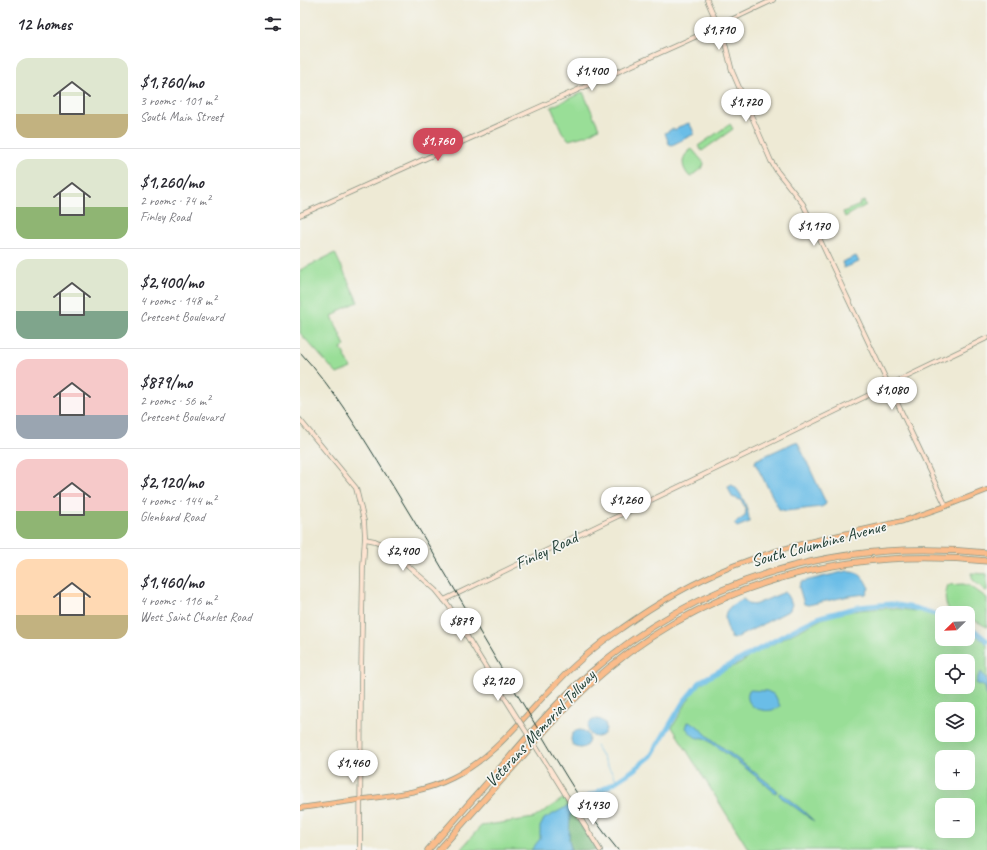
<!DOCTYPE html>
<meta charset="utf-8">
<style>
:root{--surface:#fff;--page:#f7f7f7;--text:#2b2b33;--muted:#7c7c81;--line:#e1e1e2;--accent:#d1495b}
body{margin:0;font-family:Caveat,sans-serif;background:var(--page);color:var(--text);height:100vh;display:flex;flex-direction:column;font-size:15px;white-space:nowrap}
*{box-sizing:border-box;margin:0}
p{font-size:13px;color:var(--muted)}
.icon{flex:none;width:22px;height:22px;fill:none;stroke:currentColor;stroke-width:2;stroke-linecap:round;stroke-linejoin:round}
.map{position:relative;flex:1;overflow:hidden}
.sheet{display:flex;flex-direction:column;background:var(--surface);width:300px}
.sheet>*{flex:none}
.needle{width:26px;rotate:247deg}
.fabs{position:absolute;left:635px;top:606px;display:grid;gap:8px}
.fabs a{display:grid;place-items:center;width:40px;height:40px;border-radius:8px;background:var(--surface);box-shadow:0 4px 16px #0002;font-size:20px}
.price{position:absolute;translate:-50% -34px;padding:0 9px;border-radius:14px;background:#fff;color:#222;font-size:13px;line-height:26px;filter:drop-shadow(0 1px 2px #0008)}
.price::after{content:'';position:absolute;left:50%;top:24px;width:12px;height:9px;margin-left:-6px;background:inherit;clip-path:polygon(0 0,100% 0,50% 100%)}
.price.current{background:var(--accent);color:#fff}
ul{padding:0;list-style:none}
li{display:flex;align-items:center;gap:12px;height:100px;padding:0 16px}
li+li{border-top:1px solid var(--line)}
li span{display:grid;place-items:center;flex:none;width:112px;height:80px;border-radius:12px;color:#555}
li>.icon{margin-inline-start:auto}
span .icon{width:48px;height:48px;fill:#fffc;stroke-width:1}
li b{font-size:17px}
h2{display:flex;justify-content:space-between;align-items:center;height:48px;padding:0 16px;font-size:17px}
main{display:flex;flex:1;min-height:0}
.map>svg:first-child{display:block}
.green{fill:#99de97;stroke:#5c8e66;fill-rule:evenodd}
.forest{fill:#7abd80;stroke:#4c7d5a}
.water{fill:#6bbde7;stroke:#457d8e}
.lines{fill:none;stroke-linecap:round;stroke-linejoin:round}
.stream{stroke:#6bbde7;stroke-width:1}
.river{stroke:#6bbde7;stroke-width:5}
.secondary-casing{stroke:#869484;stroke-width:5.5}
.primary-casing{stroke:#869484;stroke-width:6}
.highway-casing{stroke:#869484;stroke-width:7}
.secondary{stroke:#fde4d1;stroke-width:4}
.primary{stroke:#fabc8b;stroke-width:4.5}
.highway{stroke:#fabc8b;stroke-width:5.5}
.rail{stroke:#1f3d34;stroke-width:1}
.secondary-bridge-casing{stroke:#869484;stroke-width:5.5;stroke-linecap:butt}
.secondary-bridge{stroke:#fde4d1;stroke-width:4}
.labels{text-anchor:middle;stroke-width:3.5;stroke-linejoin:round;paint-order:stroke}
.street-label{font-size:17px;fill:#1f3d34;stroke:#f6f6f2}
</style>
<main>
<section class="sheet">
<h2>12 homes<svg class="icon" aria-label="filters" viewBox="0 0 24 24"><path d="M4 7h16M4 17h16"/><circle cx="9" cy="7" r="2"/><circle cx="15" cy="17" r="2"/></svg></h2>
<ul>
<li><span style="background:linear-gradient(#dfe7d0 70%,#c2b280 0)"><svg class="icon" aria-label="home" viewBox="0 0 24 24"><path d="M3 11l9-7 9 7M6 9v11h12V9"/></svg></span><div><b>$1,760/mo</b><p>3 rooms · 101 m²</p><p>South Main Street</p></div></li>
<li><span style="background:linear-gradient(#dfe7d0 60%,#8fb573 0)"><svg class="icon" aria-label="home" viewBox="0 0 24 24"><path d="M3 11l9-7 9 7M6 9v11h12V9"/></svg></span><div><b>$1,260/mo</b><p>2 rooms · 74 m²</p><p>Finley Road</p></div></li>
<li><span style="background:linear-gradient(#dfe7d0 65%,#7fa58c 0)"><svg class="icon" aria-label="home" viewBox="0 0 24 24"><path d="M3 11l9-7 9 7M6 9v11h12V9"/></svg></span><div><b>$2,400/mo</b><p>4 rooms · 148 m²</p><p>Crescent Boulevard</p></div></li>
<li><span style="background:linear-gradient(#f6c9c9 70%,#9aa5b1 0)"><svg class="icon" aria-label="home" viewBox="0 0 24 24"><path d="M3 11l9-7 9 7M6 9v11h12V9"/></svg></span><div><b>$879/mo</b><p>2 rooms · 56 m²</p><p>Crescent Boulevard</p></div></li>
<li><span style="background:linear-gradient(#f6c9c9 65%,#8fb573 0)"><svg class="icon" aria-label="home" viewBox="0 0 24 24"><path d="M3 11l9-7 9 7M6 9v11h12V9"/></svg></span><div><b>$2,120/mo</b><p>4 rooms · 144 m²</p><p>Glenbard Road</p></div></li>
<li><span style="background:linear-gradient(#ffd9b3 70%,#c2b280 0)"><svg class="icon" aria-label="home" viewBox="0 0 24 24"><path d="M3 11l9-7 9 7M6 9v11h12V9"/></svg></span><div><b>$1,460/mo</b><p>4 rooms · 116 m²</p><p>West Saint Charles Road</p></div></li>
</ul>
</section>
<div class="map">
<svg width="687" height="850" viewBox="0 0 687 850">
<rect width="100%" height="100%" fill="#f6f6f2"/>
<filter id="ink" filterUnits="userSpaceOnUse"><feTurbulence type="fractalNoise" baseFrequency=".025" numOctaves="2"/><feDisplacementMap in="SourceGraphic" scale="8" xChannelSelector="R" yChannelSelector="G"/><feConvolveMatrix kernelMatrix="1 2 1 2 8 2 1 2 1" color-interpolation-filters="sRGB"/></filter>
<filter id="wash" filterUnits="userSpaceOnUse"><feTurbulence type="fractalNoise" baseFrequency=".012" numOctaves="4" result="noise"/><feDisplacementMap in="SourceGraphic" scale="16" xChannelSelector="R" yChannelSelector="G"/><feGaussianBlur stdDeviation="0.9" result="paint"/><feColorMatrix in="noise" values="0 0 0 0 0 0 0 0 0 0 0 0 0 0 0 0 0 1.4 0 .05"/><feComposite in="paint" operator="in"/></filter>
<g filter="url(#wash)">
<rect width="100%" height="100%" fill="#eeead5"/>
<g class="green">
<path d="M 283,92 L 299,128 L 287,135 L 269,140 L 262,132 L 251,107 Z"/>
<path d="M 430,124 L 433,129 L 402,151 L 398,146 Z"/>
<path d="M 392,149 L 404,163 L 403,167 L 390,177 C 381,168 380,156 392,149 Z"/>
<path d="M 564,201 L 566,205 L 545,217 L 543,212 L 560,205 L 559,203 Z"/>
<path d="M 35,253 L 58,302 L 38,311 L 38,313 L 32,316 L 45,346 L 41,348 L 51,368 L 37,374 L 0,333 L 0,270 Z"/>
<path d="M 671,573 L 687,574 L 687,592 L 673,580 Z"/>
<path d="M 663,584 L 670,586 L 687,598 L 687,627 L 668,617 L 668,613 L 651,613 C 644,604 644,595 648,585 Z"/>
<path d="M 591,608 L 624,612 L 642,618 L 642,639 L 668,639 L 668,629 L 687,644 L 687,850 L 449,850 L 372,727 C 383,712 389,692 405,681 C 416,673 430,668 441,663 C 445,661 448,657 451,655 L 522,619 C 545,610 567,609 591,608 ZM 642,661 L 668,661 L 668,687 L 642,687 ZM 642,709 L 668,709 L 668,735 L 642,735 ZM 642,757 L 668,757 L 668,783 L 642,783 ZM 642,805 L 668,805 L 668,831 L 642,831 Z"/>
<path d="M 264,798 L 297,850 L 160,850 L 181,826 L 234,818 Z"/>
</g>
<path class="forest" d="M 272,812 L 296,850 L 271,850 L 269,839 L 270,814 Z"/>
<g class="water">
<path d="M 389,123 L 392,128 L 394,134 L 372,145 L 369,144 L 365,133 L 372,129 L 375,130 L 378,127 Z"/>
<path d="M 556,256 L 559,262 L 544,268 L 542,262 Z"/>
<path d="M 495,442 L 498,443 L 526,503 L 525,505 L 521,507 L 486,511 L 479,509 L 455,463 L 456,460 L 458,459 Z"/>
<path d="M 431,485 C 440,487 450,512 449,522 L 437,527 L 434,524 L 445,516 L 446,509 L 441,500 L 432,497 L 428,487 Z"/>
<path d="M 547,571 C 559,570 564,578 569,588 L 566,594 L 549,596 L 508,605 L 504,604 L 499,587 L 501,582 Z"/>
<path d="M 485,592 L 492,604 L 490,610 L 434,639 L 431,638 C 423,616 420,610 443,599 L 449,604 L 454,605 Z"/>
<path d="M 681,672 L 687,680 L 687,699 L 685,687 L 676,683 L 679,674 Z"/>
<path d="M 449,690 L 467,691 L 475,695 L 480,706 C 470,716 441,709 449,690 Z"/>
<circle cx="297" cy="728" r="9"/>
<path d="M 388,722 L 395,724 L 408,736 L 476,789 L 477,792 L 475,793 C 453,773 430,756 406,739 C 403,737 402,738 398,738 C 393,737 389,731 386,728 Z"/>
<circle cx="280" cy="739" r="9"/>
<path d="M 479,793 L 481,793 L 501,809 L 514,821 L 482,798 L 479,795 Z"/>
<path d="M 268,806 L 272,812 L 270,814 L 269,839 L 271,850 L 231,850 L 240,839 L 240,827 L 244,819 Z"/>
</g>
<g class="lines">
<path class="stream" d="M 296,746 L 317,781"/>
<g class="river">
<path d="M 668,627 L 675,631 L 687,641"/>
<path d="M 266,813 L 286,798 L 309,786 L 332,771 L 351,756 L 384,701 L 401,681 L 501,626 L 520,617 L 559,607 L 591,604 L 614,608 L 642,616"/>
</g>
</g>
</g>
<g filter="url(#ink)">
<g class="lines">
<g class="secondary-casing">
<g id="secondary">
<path d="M 407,0 L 424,39 L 432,71 L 471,161 L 477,171 L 503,204 L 646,506"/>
<path d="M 0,215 L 395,37 L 473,0"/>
<path d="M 0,420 L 56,488 L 64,521 L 65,536 L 63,567 L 61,678 L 60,850"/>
<path d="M 65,539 L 75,541 L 84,545 L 136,590 L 149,606 L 180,658 L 218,719"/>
<path d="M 144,600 L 687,338"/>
<path d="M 238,750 L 300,850"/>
</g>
</g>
<g class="primary-casing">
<path id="primary" d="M 0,808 C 22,805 43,802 65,799 C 95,795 124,792 152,778 C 193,758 220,721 251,689 C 272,666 296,645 322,628 C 357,603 393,582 433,566 C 488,544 546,534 603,521 L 646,506 L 687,490"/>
</g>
<g class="highway-casing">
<g id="highway">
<path d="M 128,850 C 155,819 183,788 210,757 C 235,728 260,699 289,674 C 401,576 539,538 687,553"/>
<path d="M 139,850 C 167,819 194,788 222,757 C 243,732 265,707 289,685 C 399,585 541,546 687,561"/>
</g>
</g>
<use href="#secondary" class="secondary"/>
<use href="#primary" class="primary"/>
<use href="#highway" class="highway"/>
<path class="rail" d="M 0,352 C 35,390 61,434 88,478 C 139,561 187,646 238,729 C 263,771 287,813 318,850"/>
<g class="secondary-bridge-casing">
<path id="secondary-bridge" d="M 218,719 L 238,750"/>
</g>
<use href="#secondary-bridge" class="secondary-bridge"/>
</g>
</g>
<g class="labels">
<g class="street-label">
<text transform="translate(518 543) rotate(-15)" y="6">South Columbine Avenue</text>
<text transform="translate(246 550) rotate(-25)" y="6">Finley Road</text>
<text transform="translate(240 728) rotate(-47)" y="6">Veterans Memorial Tollway</text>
</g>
</g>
</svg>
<div class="fabs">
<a><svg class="needle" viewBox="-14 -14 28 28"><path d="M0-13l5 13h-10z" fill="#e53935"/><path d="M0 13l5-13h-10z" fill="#7c7c81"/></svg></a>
<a><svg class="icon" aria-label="locate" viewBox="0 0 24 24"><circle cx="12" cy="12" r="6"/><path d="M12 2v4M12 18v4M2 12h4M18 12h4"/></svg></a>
<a><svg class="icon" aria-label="layers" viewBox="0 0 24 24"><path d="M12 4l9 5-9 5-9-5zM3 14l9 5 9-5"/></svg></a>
<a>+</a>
<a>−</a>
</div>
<b class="price" style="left:419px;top:51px">$1,710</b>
<b class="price" style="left:292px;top:92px">$1,400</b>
<b class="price" style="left:446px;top:123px">$1,720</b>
<b class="price current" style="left:138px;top:162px">$1,760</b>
<b class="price" style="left:514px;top:247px">$1,170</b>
<b class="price" style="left:592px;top:411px">$1,080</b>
<b class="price" style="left:326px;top:521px">$1,260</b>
<b class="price" style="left:103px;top:572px">$2,400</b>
<b class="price" style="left:161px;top:642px">$879</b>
<b class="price" style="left:198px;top:702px">$2,120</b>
<b class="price" style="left:53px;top:784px">$1,460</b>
<b class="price" style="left:293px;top:826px">$1,430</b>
</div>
</main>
